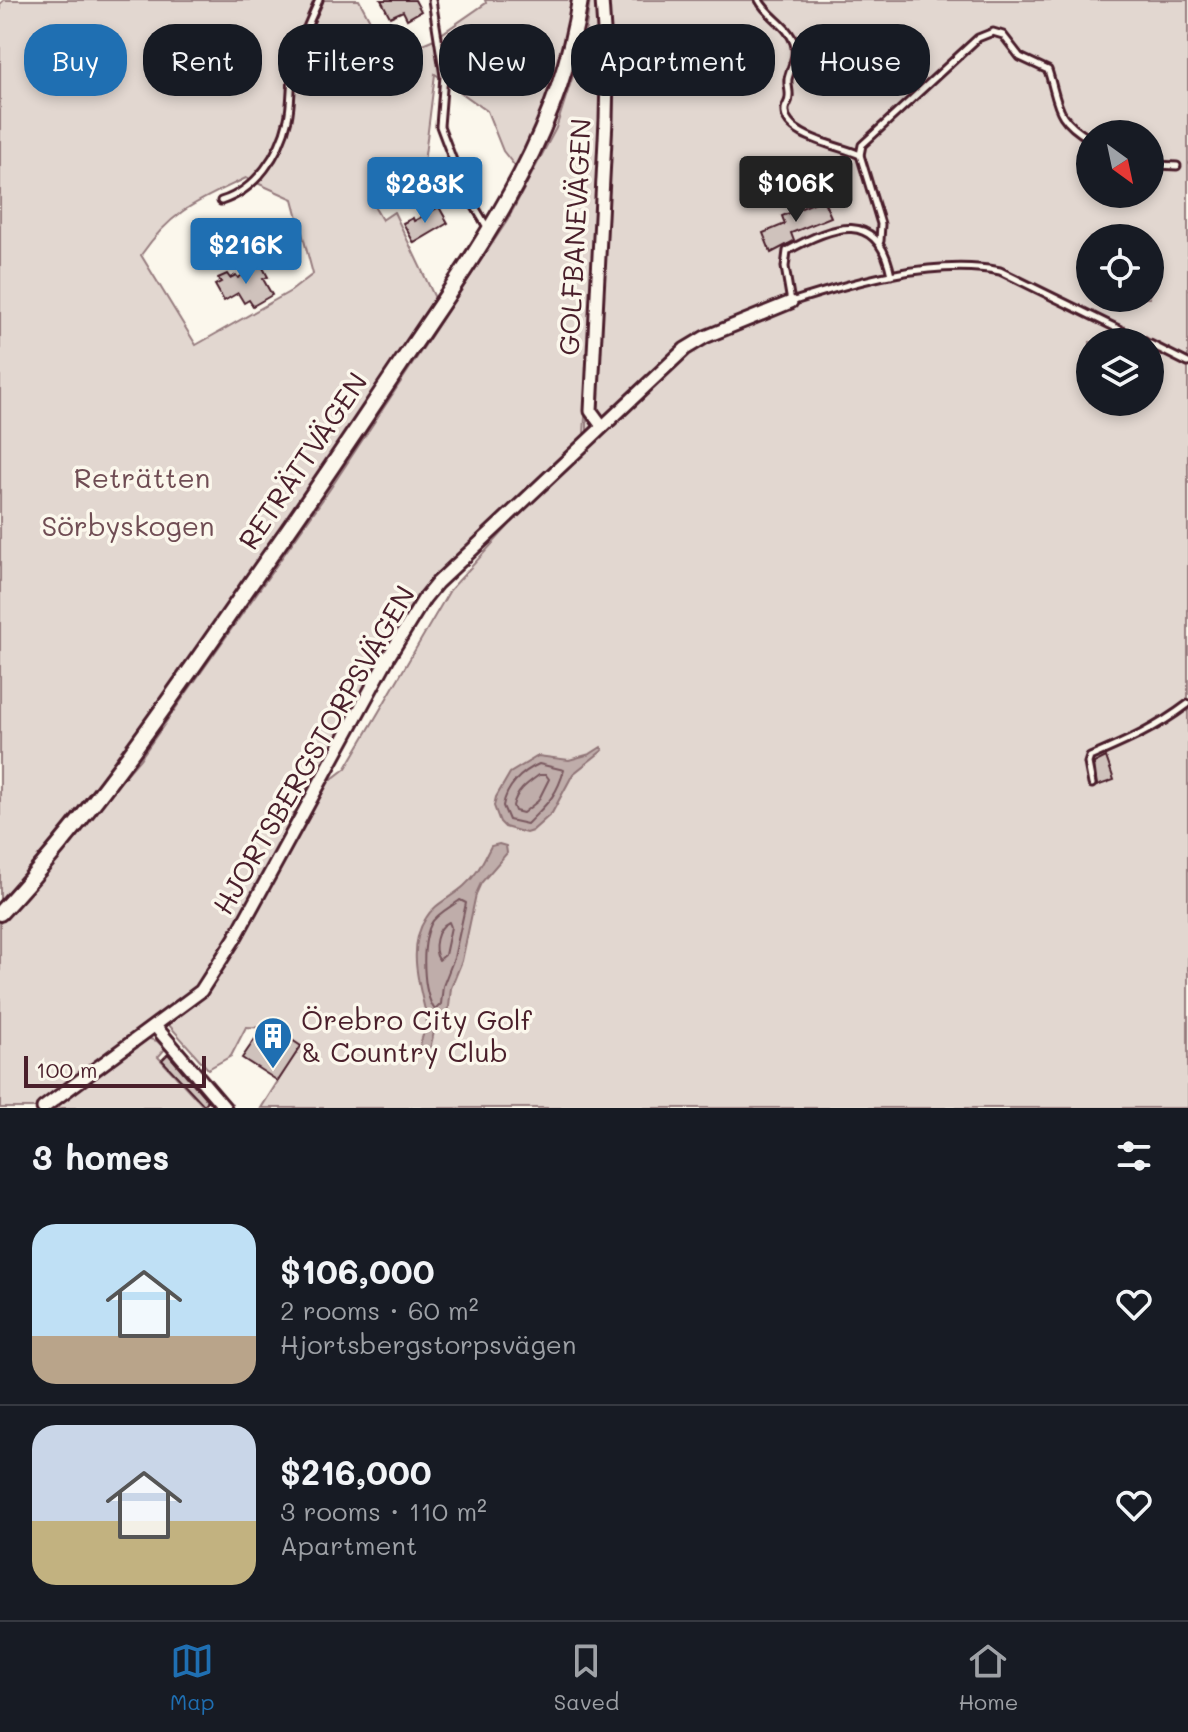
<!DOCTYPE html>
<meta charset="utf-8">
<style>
:root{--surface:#171b24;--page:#20242c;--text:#f1f3f6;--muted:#9ea1a6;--line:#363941;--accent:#1f6fb2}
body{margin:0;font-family:Mali,sans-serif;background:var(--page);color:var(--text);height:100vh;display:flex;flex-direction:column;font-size:30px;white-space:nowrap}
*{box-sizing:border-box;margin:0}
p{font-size:26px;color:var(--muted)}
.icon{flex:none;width:44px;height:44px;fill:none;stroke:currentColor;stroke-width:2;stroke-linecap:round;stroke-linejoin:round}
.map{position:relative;height:1108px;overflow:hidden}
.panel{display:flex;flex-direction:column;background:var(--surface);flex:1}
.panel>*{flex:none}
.top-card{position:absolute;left:24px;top:24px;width:1140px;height:72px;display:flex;gap:16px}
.needle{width:52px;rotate:147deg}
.buttons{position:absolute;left:1076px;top:120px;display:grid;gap:16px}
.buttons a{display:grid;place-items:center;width:88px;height:88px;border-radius:50%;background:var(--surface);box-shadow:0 4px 12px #0003;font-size:40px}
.scale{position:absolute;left:24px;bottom:20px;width:182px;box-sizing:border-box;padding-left:8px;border:4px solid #4a1f2b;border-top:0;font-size:22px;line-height:28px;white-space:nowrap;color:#4a1f2b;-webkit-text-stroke:6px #fbf7ec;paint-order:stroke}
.price{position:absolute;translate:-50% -68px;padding:0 18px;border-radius:8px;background:var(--accent);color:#fff;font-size:26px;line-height:52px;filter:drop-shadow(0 2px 4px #0008)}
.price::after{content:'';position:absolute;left:50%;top:48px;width:24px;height:18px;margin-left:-12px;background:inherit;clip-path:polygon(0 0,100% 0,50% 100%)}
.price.current{background:#222;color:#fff}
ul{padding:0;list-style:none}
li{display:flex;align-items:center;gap:24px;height:200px;padding:0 32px}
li+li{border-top:2px solid var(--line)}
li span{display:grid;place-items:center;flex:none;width:224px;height:160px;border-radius:24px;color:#555}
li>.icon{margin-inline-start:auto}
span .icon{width:96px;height:96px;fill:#fffc;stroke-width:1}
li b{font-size:34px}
h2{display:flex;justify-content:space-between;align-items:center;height:96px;padding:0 32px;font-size:34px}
.chip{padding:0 28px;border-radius:32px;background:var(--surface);box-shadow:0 4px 12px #0003;font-size:28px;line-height:72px}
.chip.current{background:var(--accent);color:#fff}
.menu{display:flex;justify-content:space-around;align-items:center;height:112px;border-top:2px solid var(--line);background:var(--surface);font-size:22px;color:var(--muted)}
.menu a{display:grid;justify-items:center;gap:4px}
.menu .current{color:var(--accent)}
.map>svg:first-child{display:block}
.green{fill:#e2d7d0;stroke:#967b7e;stroke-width:2;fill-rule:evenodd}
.water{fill:#bfadaa;stroke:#907477;stroke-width:2}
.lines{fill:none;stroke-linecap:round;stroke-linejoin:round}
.shore{stroke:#79585e;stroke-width:2}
.building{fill:#cfc2bc;stroke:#4a1f2b;stroke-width:2}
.service-casing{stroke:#4a1f2b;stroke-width:11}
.minor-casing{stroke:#4a1f2b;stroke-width:17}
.tertiary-casing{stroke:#4a1f2b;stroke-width:20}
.service{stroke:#fbf7ec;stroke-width:5}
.minor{stroke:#fbf7ec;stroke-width:11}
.tertiary{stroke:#fbf7ec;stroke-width:14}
.labels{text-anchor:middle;stroke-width:7;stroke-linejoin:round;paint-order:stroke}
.street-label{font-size:28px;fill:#4a1f2b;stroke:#fbf7ec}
.park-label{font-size:28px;fill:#704d54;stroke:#fbf7ec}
.poi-label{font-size:28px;fill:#4a1f2b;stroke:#fbf7ec;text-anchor:start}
</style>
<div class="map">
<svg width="1188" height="1108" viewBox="0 0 1188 1108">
<rect width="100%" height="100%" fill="#fbf7ec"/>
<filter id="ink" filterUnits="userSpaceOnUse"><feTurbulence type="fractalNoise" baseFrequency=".0125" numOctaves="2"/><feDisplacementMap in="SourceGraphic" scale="16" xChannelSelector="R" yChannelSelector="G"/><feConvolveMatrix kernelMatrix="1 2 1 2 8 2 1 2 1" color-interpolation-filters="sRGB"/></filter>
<g filter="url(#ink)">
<g class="green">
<path d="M 4,0 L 359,0 L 390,58 L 434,39 L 486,3 L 485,0 L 575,0 L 553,88 L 518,170 L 503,151 L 487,111 L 435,74 L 424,163 L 371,201 L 382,220 L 394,212 L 435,298 L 432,307 L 129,751 L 0,904 L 0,4 ZM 246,178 L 293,199 L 313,274 L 291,291 L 196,345 L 141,255 C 172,210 198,201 246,178 Z"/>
<path d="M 590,0 L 1188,0 L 1188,1108 L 261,1108 L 300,1046 L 268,1028 L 246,1027 L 231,1056 L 208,1069 L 161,1016 L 37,1108 L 0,1108 L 0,923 L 140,759 L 330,489 L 507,221 L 556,128 L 584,41 ZM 1090,134 L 1150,134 L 1150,194 L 1090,194 ZM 1090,238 L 1150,238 L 1150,298 L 1090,298 ZM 1090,342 L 1150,342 L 1150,402 L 1090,402 ZM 587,381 L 587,440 L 450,590 L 346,768 L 315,792 L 302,796 L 423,596 L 482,532 L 584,435 Z"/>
<path d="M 146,1038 L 157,1041 L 165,1049 L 158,1057 L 205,1108 L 51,1108 Z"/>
</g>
<g class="water">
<path d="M 601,747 L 603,750 L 573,774 L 552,813 L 532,831 L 526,833 L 505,827 L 500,822 L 494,806 L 496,797 L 510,773 L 538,756 L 569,760 L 590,754 Z"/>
<path d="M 499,844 L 506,846 L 507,853 L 481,883 L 476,894 L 462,961 L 451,988 L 449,1007 L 434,1032 L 429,1053 L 421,1055 C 416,1041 430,1029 426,1014 C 419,985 407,946 426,918 C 434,904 452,897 464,886 C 478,874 483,861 491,846 Z"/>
</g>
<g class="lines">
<g class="shore">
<path d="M 539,764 L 564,770 C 556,798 546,804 527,824 L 509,820 L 503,806 C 506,787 521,772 539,764 Z"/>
<path d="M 539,775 L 546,775 L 549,779 L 538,801 L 523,813 L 515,811 L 513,806 C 516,791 528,783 539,775 Z"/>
<path d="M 460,900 L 466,903 L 454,958 L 443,986 L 441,1004 L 435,1010 C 422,992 421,945 431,924 C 436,914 451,907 460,900 Z"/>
<path d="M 449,922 L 451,927 L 445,955 L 439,960 C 432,949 436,928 449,922 Z"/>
</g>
</g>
<g class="building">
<path d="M 381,0 L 415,0 L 421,11 L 407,19 L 403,11 L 390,17 Z"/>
<path d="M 823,199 L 831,217 L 791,233 L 794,241 L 771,253 L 763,233 L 785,224 L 782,216 Z"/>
<path d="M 439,207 L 448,223 L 414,243 L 403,223 L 413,218 L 414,221 Z"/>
<path d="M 261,264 L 268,277 L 263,279 L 272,295 L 253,306 L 249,300 L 244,303 L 238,293 L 224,301 L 215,285 L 221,282 L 218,278 L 227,274 L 230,278 L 236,275 L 238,278 Z"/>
<path d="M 1106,757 L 1114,780 L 1097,786 L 1094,763 Z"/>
<path d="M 286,1036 L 301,1046 L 278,1081 L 242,1058 L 255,1039 L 276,1052 Z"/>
<path d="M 168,1054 L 208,1101 L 204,1105 L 162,1060 Z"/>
</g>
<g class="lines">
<g class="service-casing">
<g id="service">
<path d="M 432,0 L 444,76 L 440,126 L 463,187 L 487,227"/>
<path d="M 759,0 C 767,16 789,26 794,43 C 798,56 791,66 788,79 C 787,86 790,91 789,97 C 789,103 786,104 785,109 C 782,137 842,146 860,155"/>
<path d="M 1150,160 L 1158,165 L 1177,166"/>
<path d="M 221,201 C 256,190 280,154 288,119 C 292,101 290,81 294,63 C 300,41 310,21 319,0"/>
<path d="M 880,241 L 881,224 L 860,155 L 862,145 L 978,38 L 993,32 L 1003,35 L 1020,57 L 1048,70 C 1059,104 1054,118 1090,139"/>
<path d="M 891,275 C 878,209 833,225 787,251 L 785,267 L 791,302 C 853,282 935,258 1000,271 L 1145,342"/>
<path d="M 1150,344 L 1188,363"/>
<path d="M 1092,784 L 1088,763 L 1090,757 C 1127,741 1155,729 1188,704"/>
</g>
</g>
<g class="minor-casing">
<g id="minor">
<path d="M 602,426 L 591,411 L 606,120 L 607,76 L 602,0"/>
<path d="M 155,1026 L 225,1108"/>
<path d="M 43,1108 L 201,991 L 235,938 L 389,656 L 424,599 L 437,583 L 685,349 L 705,337 L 791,302"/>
</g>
</g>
<g class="tertiary-casing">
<path id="tertiary" d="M 0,913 C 102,804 185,677 270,556 C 315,493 357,429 400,365 C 478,249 559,142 580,0"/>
</g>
<use href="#service" class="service"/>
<use href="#minor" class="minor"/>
<use href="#tertiary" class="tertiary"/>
</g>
</g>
<defs>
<g id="building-pin" transform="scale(2)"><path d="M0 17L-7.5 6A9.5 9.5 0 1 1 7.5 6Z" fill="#1f6fb2" stroke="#fbf7ec"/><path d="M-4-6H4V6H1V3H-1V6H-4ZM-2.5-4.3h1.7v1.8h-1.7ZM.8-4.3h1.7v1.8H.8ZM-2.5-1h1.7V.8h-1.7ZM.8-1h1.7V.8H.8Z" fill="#fff"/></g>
</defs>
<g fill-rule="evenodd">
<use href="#building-pin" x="273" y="1036"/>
</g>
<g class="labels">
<g class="street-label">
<text transform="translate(575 237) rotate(-87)" y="10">GOLFBANEVÄGEN</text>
<text transform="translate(303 461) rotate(-56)" y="10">RETRÄTTVÄGEN</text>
<text transform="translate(314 750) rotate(-60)" y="10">HJORTSBERGSTORPSVÄGEN</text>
</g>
<g class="park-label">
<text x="142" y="488">Reträtten</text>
<text x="128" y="536">Sörbyskogen</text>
</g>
<g class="poi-label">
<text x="301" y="1030">Örebro City Golf<tspan x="301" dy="32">&amp; Country Club</tspan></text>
</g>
</g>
</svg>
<div class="buttons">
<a><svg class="needle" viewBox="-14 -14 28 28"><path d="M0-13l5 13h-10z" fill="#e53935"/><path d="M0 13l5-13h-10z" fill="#9ea1a6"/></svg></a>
<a><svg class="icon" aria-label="locate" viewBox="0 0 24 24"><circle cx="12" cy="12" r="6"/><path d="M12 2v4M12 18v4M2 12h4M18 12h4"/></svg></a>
<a><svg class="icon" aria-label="layers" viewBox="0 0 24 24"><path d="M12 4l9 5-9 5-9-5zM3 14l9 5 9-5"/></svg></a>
</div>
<div class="scale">100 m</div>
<b class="price current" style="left:796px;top:224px">$106K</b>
<b class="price" style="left:425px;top:225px">$283K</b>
<b class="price" style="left:246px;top:286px">$216K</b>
<div class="top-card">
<a class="chip current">Buy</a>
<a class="chip">Rent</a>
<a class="chip">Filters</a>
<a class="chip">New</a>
<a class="chip">Apartment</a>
<a class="chip">House</a>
</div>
</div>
<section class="panel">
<h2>3 homes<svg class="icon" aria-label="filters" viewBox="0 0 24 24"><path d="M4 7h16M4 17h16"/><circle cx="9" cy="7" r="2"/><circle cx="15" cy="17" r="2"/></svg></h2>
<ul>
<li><span style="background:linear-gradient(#bfe0f5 70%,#b9a48a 0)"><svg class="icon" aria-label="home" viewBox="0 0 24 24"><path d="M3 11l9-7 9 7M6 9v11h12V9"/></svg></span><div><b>$106,000</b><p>2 rooms · 60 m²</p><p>Hjortsbergstorpsvägen</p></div><svg class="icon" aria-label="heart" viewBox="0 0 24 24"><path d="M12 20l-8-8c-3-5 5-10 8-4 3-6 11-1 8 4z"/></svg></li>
<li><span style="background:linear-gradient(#c9d6e8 60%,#c2b280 0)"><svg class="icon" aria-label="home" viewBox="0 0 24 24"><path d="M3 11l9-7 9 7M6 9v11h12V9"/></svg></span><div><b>$216,000</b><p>3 rooms · 110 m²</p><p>Apartment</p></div><svg class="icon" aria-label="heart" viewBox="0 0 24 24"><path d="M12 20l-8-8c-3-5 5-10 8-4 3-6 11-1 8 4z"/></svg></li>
</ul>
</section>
<nav class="menu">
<a class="current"><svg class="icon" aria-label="map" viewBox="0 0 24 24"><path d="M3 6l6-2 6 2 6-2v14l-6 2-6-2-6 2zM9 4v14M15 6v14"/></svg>Map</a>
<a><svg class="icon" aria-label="saved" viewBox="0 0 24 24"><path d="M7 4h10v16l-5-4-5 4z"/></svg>Saved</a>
<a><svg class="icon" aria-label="home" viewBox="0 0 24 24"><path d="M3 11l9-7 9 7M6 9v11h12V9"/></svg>Home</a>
</nav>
